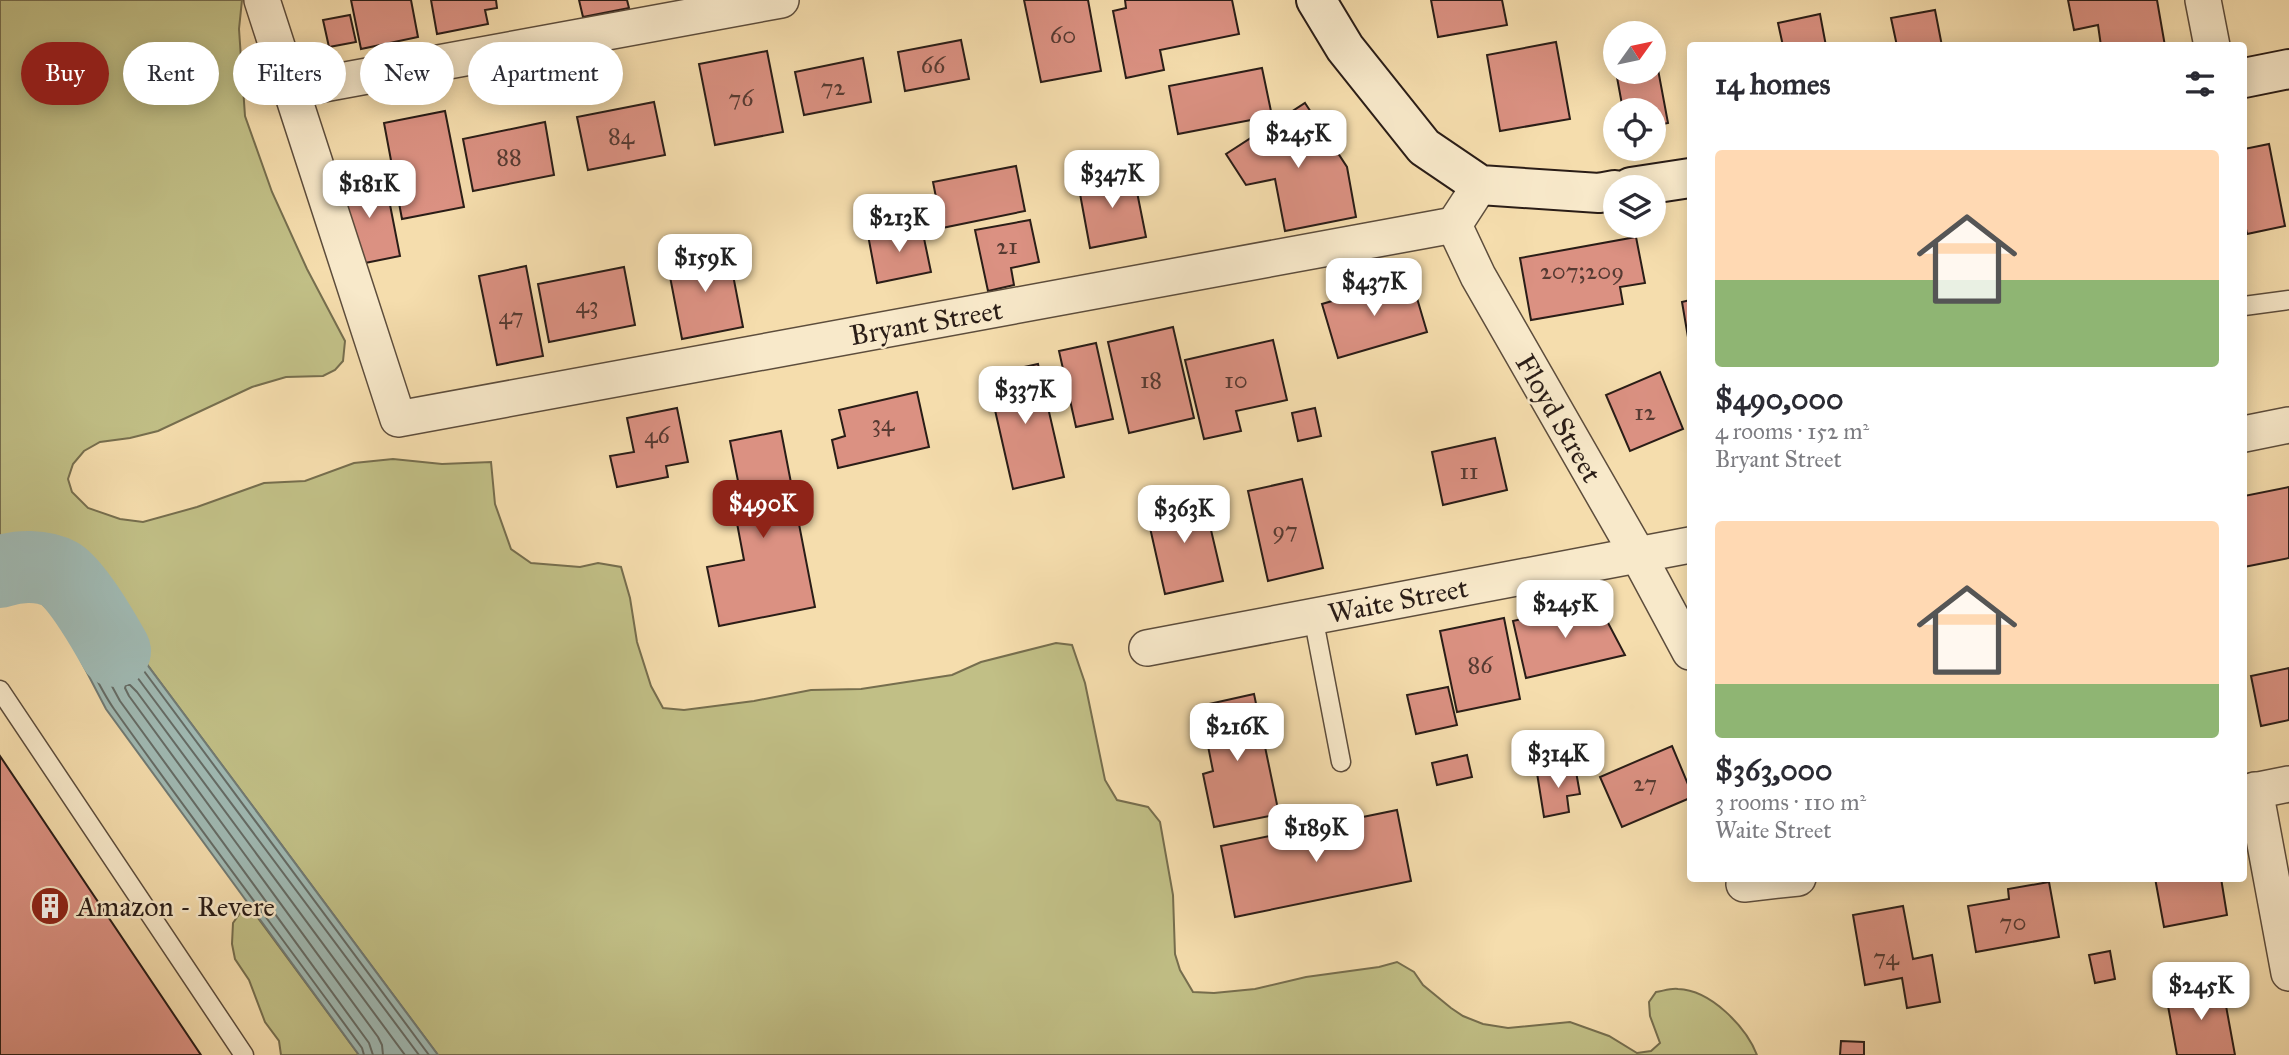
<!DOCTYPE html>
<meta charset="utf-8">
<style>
:root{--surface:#fff;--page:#f2f2f3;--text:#2b2b33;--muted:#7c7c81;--accent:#8f2418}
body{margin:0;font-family:"IM FELL Great Primer",serif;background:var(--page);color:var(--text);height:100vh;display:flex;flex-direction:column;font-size:26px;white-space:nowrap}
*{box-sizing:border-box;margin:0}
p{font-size:23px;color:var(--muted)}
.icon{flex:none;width:38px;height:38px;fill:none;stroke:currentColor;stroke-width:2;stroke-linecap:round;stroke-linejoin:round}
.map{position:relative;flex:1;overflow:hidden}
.details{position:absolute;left:1687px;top:42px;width:560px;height:840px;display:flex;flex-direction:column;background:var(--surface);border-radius:7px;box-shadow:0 4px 18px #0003}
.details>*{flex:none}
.top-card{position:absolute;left:21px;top:42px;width:665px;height:63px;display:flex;gap:14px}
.needle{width:46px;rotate:57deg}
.tools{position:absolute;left:1603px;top:21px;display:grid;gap:14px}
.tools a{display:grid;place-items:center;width:63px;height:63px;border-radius:50%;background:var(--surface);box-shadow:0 4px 18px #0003;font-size:35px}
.price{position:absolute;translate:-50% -60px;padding:0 16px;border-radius:14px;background:#fff;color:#222;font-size:23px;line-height:46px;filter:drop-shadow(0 2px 4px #0008)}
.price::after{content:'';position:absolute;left:50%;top:42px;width:21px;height:16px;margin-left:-10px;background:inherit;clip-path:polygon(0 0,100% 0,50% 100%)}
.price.on{background:var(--accent);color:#fff}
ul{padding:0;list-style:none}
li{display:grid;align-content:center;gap:14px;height:371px;padding:0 28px}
li span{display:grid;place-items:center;height:217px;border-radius:7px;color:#555}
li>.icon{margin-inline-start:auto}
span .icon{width:126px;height:126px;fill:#fffc;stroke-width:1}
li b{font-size:30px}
h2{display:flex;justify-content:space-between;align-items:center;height:84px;padding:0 28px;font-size:30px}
.tag{padding:0 24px;border-radius:32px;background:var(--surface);box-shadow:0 4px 18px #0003;font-size:24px;line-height:63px}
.tag.on{background:var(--accent);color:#fff}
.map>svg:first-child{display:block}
.green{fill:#c1bf86;stroke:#766e4e;stroke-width:2}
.water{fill:#a0bab4;stroke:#717b75;stroke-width:2}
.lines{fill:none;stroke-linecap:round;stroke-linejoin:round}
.shore{stroke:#656c66;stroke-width:2}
.river{stroke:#a0bab4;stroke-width:72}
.building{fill:#db9182;stroke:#2a1d17;stroke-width:2}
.service-casing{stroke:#5d4d3c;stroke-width:21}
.minor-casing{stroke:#5d4d3c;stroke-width:38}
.secondary-casing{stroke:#2a1d17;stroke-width:42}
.service{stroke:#f8e9ca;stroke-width:18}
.minor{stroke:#f8e9ca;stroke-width:35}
.secondary{stroke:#f8e9ca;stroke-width:38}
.labels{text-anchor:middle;stroke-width:5;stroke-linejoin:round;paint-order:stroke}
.number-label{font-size:24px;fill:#563a32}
.street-label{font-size:28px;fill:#2a1d17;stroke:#f8e9ca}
.poi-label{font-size:28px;fill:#2a1d17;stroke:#f8e9ca;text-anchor:start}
</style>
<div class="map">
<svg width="2289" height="1055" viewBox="0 0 2289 1055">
<rect width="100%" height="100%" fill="#f5ddad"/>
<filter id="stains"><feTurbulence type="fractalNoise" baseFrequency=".00286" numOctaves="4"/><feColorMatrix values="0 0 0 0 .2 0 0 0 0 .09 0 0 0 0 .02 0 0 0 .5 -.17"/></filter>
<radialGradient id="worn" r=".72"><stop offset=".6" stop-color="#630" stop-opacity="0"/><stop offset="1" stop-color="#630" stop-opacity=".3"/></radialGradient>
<g class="green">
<path d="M 0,0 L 242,0 L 239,29 L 245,116 L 272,192 L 307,269 L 345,341 L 343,361 L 335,370 L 323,376 L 286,377 L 252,387 L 158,431 L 130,438 L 100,442 L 84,451 L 73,464 L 68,479 L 72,492 L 88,508 L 120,519 L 143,522 L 197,507 L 264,483 L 305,481 L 354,463 L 393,459 L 442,464 L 491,462 L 495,504 L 511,549 L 531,563 L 580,567 L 598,563 L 621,567 L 630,598 L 637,642 L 651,686 L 663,708 L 684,710 L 754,701 L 811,690 L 861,689 L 952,675 L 981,662 L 1056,643 L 1072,645 L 1085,683 L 1105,780 L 1117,800 L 1148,807 L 1160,822 L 1173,895 L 1175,954 L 1180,970 L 1193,992 L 1214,993 L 1255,989 L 1306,977 L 1379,967 L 1397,962 L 1414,972 L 1423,985 L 1451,1008 L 1463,1016 L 1483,1024 L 1508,1028 L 1570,1022 L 1609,1036 L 1637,1053 L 1651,1051 L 1660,1043 L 1650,1016 L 1649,1002 L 1656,992 C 1663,991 1671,988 1678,989 C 1711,990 1746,1027 1757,1055 L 438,1055 L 143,659 C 138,630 134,614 107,599 L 99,573 L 71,565 L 60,570 L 38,600 L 20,593 L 0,592 Z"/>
<path d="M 247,903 L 359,1055 L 281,1055 L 279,1041 L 265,1022 L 249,980 L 235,959 L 232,944 L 233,923 Z"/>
</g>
<path class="water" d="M 71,565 L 99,573 L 107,599 C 134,615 138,629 143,659 L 438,1055 L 359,1055 L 106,709 L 69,638 L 54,615 L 38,600 L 60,570 Z"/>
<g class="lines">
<g class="shore">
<path d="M 98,624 C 111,631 114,644 116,657 L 114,661 L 110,659 L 93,629 L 94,625 Z"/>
<path d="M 364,1055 L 362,1048 C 280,935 195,823 114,709 C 90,674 78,632 48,600 L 64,576 L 73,572 L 93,579 L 102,603 L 118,614 L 130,631 L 138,663 L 429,1055"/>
<path d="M 373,1055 L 369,1043 L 120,701 L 82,631 L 60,600 L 71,582 L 86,586 L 95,608 L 112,620 L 122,635 L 131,669 L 419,1055"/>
<path d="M 383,1055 L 382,1045 L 378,1037 L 129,696 L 125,688 L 126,685 L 130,685 L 137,692 L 405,1055"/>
</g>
<path class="river" d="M 0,572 C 18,565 43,565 60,574 C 77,584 105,633 115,651"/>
</g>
<g class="building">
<path d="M 351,0 L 411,0 L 418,37 L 361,49 Z"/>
<path d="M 431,0 L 496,0 L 497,8 L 485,10 L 488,24 L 437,34 Z"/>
<path d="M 579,0 L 627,0 L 629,8 L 583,17 Z"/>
<path d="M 1024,0 L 1088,0 L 1101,71 L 1041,82 Z"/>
<path d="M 1125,0 L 1232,0 L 1239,34 L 1160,50 L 1164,70 L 1126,78 L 1113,11 L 1126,8 Z"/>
<path d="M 1431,0 L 1502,0 L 1507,25 L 1438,37 Z"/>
<path d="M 2068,0 L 2157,0 L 2165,46 L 2101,46 L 2098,25 L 2074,30 Z"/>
<path d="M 1935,10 L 1942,46 L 1897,46 L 1891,18 Z"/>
<path d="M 1820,14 L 1826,46 L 1783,46 L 1778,23 Z"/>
<path d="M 350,15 L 356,42 L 329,47 L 323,20 Z"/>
<path d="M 961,40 L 969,79 L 905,91 L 898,52 Z"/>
<path d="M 1556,42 L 1570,119 L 1500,131 L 1487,55 Z"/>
<path d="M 1654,48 L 1668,123 L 1654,126 L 1654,110 L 1623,110 L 1616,72 L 1654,72 Z"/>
<path d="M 767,51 L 783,132 L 715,145 L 699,64 Z"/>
<path d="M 863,58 L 871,102 L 804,115 L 795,72 Z"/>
<path d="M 1262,68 L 1272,116 L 1178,134 L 1169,86 Z"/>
<path d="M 654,102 L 665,155 L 588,170 L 577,117 Z"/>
<path d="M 1305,103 L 1347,167 L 1356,217 L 1285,231 L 1275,179 L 1246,185 L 1226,154 Z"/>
<path d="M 445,111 L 464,207 L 402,219 L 384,123 Z"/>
<path d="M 545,122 L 554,175 L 473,191 L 463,139 Z"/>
<path d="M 2269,144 L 2285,226 L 2247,234 L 2244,219 L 2244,149 Z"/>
<path d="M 1016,166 L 1025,211 L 942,228 L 933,182 Z"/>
<path d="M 1133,172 L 1146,237 L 1090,248 L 1078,183 Z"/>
<path d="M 384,174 L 400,256 L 355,265 L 338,184 Z"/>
<path d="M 1030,220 L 1039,262 L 1011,268 L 1014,285 L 988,291 L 975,230 Z"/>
<path d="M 921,224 L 931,272 L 877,283 L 868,235 Z"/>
<path d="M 1636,237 L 1645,283 L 1620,287 L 1623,304 L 1531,320 L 1520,258 Z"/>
<path d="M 728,249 L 743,327 L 682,339 L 667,261 Z"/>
<path d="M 526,266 L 543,356 L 497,365 L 479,276 Z"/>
<path d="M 624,267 L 635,325 L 549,342 L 538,284 Z"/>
<path d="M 1411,278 L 1427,332 L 1338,358 L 1322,304 Z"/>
<path d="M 1690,300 L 1690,349 L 1682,302 Z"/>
<path d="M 1173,327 L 1194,418 L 1129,433 L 1108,342 Z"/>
<path d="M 1273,340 L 1287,400 L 1236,411 L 1241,431 L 1204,439 L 1185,360 Z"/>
<path d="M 1096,343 L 1113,419 L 1076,427 L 1059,351 Z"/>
<path d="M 1038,364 L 1064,477 L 1013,489 L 987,375 Z"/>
<path d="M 1660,372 L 1683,429 L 1630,451 L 1606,395 Z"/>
<path d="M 917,392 L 929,447 L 838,468 L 832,440 L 845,436 L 839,410 Z"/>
<path d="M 677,408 L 688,462 L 666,466 L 668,477 L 617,487 L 610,456 L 634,452 L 627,418 Z"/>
<path d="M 1315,408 L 1321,436 L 1298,441 L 1292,413 Z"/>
<path d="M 781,431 L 815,607 L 719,626 L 707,567 L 744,560 L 736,518 L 745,516 L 730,441 Z"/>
<path d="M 1495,438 L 1507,490 L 1443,505 L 1432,452 Z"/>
<path d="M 1302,479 L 1323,568 L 1268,581 L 1248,491 Z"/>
<path d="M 2289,487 L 2289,558 L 2244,567 L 2244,496 Z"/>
<path d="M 1203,496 L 1223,581 L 1165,594 L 1146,510 Z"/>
<path d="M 1597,602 L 1625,655 L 1526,678 L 1513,621 Z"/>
<path d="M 1504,618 L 1520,699 L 1457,712 L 1440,631 Z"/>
<path d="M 2289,668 L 2289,720 L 2261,726 L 2251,676 Z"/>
<path d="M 1448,687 L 1457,725 L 1416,734 L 1407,695 Z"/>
<path d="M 1254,694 L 1279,814 L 1214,827 L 1203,774 L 1213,771 L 1200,706 Z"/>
<path d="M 1546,741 L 1552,765 L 1527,771 L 1521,748 Z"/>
<path d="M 1672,746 L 1690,789 L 1690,798 L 1622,827 L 1600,777 Z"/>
<path d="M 1467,755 L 1472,777 L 1437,785 L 1432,763 Z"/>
<path d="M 0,756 L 201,1055 L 0,1055 Z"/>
<path d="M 1575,766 L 1580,794 L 1567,796 L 1569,812 L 1544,817 L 1537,773 Z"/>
<path d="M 1397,810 L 1411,881 L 1235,917 L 1221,846 Z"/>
<path d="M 2155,878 L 2221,878 L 2227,915 L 2164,927 Z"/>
<path d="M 2049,882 L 2059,937 L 1976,952 L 1968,906 L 2009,899 L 2008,889 Z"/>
<path d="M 1903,906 L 1913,959 L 1932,955 L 1940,1002 L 1907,1008 L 1902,978 L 1865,985 L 1853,915 Z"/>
<path d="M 2110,951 L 2115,979 L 2095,983 L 2089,955 Z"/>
<path d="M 2222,984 L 2235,1055 L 2177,1055 L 2166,995 Z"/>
<path d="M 1841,1041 L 1864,1042 L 1864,1055 L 1840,1055 Z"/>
</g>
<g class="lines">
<g class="service-casing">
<g id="service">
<path d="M 2244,306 L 2289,300"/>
<path d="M 1313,616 L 1341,762"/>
<path d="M 0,690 L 244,1055"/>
</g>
</g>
<g class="minor-casing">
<g id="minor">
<path d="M 262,0 L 398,419 L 1454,225"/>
<path d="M 2203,0 L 2212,46"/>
<path d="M 291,90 L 781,0"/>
<path d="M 1480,185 L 1454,225 L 1478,276 L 1638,555 L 1690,652"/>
<path d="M 2244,434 L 2289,425"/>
<path d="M 1147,648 L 1690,545"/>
<path d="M 2255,790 L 2289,973"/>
<path d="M 2244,793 L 2289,784"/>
<path d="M 1744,884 L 1798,878"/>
</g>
</g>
<g class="secondary-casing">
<g id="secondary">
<path d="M 1316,0 L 1345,48 L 1424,147 L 1480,185 L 1599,193 L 1615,190"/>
<path d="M 2244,78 L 2289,69"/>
<path d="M 1631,187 L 1690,178"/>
</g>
</g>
<use href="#service" class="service"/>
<use href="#minor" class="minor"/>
<use href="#secondary" class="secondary"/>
</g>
<defs>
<g id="building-disc" transform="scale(2.0125)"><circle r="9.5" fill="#8f2418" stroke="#f8e9ca"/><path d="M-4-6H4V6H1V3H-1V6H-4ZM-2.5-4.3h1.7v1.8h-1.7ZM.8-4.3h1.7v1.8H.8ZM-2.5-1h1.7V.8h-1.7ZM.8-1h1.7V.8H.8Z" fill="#fff"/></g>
</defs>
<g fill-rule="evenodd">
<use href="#building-disc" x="50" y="906"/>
</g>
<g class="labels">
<g class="number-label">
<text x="1063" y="43">60</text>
<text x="933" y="73">66</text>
<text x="833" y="95">72</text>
<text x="741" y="106">76</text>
<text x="621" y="144">84</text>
<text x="509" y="165">88</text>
<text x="1007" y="254">21</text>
<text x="1582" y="279">207;209</text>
<text x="587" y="313">43</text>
<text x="511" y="324">47</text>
<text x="1151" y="388">18</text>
<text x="1236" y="388">10</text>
<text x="1645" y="420">12</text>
<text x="883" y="431">34</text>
<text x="657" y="443">46</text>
<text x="1469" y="479">11</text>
<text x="1285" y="538">97</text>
<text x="1480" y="673">86</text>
<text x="1645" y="791">27</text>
<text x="2013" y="930">70</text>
<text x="1886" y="965">74</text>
</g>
<g class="street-label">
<text transform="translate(926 322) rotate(-10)" y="10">Bryant Street</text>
<text transform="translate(1559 418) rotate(60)" y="10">Floyd Street</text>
<text transform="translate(1398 600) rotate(-11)" y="10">Waite Street</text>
</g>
<g class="poi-label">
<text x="77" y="916">Amazon - Revere</text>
</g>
</g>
<rect width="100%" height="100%" filter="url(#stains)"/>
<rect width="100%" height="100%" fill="url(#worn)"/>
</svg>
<div class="tools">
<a><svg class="needle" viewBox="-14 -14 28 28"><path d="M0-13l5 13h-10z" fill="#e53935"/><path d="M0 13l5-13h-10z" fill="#7c7c81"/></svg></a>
<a><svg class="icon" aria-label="locate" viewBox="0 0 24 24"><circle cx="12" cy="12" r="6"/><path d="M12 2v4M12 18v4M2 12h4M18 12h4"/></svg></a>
<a><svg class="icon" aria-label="layers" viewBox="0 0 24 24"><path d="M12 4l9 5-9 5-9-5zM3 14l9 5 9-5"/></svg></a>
</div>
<b class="price" style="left:1298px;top:170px">$245K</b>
<b class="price" style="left:1112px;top:210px">$347K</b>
<b class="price" style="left:369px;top:220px">$181K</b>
<b class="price" style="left:899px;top:254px">$213K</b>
<b class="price" style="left:705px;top:294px">$159K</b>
<b class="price" style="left:1374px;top:318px">$437K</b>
<b class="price" style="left:1025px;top:426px">$337K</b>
<b class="price on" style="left:763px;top:540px">$490K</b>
<b class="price" style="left:1184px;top:545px">$363K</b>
<b class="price" style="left:1565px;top:640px">$245K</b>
<b class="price" style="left:1237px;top:763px">$216K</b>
<b class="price" style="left:1558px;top:790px">$314K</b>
<b class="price" style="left:1316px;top:864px">$189K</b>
<b class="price" style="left:2201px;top:1022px">$245K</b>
<div class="top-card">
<a class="tag on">Buy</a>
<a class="tag">Rent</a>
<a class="tag">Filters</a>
<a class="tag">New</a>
<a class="tag">Apartment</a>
</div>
<section class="details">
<h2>14 homes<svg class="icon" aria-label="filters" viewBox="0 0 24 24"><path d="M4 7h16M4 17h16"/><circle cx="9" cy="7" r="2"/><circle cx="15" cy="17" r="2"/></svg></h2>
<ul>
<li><span style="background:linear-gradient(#ffd9b3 60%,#8fb573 0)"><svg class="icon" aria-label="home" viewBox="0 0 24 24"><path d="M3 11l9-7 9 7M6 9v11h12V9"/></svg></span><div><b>$490,000</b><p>4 rooms · 152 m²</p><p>Bryant Street</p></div></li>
<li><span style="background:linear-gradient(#ffd9b3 75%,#8fb573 0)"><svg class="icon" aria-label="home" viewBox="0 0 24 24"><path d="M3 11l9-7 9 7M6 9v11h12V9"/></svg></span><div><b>$363,000</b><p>3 rooms · 110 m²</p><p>Waite Street</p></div></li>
</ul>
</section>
</div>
